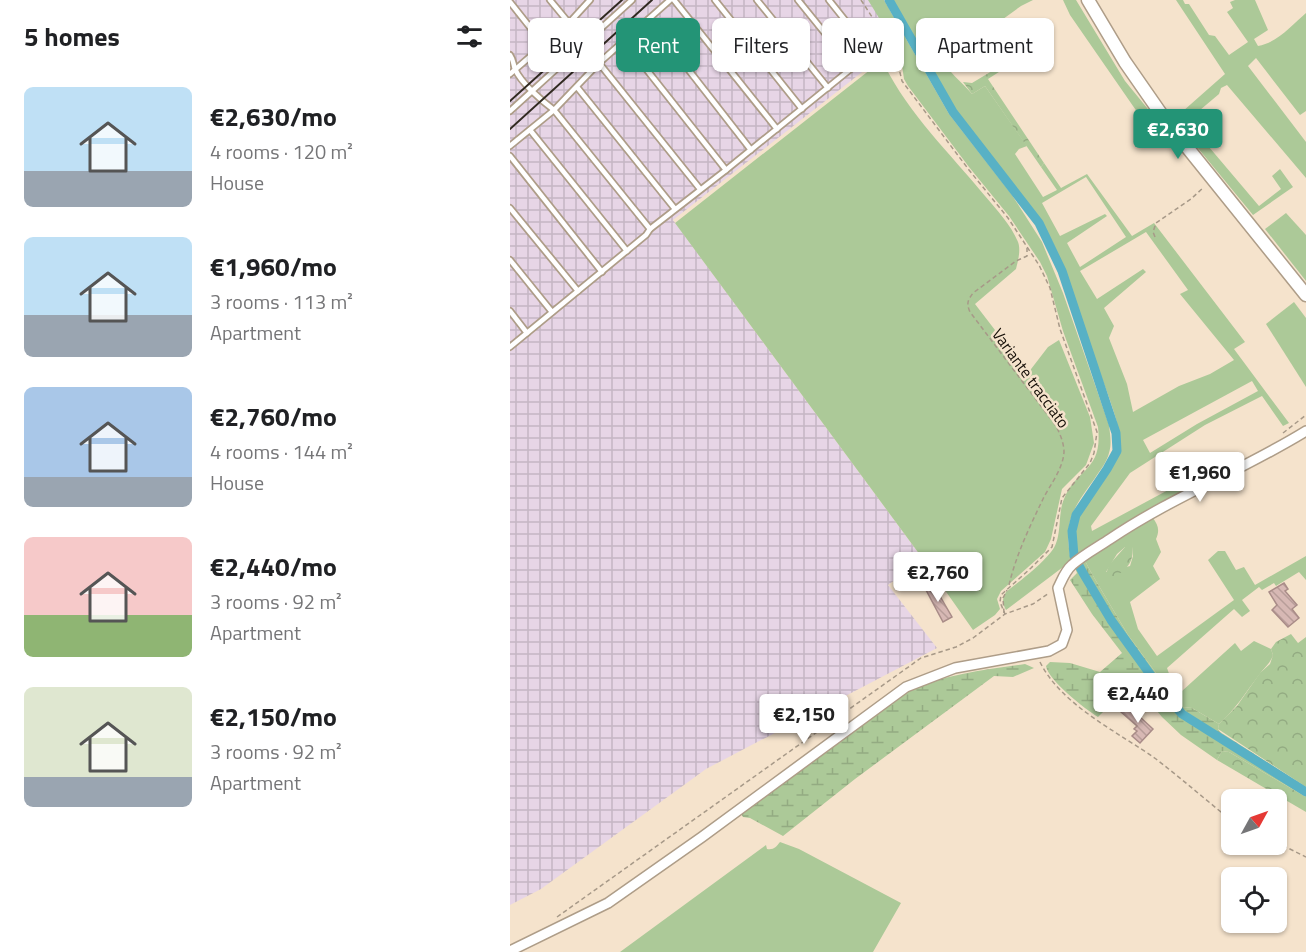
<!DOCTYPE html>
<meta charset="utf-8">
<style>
:root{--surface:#fff;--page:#f2f2f2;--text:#202124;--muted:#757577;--accent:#239476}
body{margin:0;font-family:"Titillium Web",sans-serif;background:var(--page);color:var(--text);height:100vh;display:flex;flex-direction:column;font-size:22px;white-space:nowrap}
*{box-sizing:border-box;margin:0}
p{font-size:20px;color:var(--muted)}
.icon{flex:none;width:33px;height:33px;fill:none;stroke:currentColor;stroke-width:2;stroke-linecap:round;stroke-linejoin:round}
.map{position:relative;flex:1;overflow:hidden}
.panel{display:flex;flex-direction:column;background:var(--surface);width:510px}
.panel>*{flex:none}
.banner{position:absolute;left:18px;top:18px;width:570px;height:54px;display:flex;gap:12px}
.needle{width:39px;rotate:50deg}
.fabs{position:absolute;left:711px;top:789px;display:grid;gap:12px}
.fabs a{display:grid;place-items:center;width:66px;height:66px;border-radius:9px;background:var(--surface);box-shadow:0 2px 4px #0004;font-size:30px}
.price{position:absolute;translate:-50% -51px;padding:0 14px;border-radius:6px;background:#fff;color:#222;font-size:20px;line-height:39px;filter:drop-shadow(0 2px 3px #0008)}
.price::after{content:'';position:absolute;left:50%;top:36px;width:18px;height:14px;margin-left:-9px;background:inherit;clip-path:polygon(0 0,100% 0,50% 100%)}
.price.active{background:var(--accent);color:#fff}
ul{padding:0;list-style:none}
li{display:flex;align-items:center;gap:18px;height:150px;padding:0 24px}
li span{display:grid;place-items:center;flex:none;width:168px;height:120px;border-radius:9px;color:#555}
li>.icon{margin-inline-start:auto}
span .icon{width:72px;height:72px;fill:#fffc;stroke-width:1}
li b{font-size:26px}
h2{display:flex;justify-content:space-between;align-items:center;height:72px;padding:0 24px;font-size:26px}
.tag{padding:0 21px;border-radius:9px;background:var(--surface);box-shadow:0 2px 4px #0004;font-size:21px;line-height:54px}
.tag.active{background:var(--accent);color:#fff}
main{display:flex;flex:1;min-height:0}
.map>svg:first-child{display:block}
.industrial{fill:url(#industrial-grid)}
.green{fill:#acc998;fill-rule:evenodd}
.forest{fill:url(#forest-crowns)}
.wetland{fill:url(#wetland-marsh)}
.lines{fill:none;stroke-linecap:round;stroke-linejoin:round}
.canal{stroke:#58b1c5;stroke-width:9}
.building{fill:url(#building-back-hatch);stroke:#a98c88;stroke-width:1.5}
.service-casing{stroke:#ae9d88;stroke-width:8}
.minor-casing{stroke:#ae9d88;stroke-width:12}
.secondary-casing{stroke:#ae9d88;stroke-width:15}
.path{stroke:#a79988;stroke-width:1.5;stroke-dasharray:4.5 3;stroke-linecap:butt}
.service{stroke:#fff;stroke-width:4.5}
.minor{stroke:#fff;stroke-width:9}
.secondary{stroke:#fff;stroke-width:12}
.rail{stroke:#312a21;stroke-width:2}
.labels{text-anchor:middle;stroke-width:5;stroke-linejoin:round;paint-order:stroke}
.street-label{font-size:16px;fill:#140e07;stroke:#f5e3cc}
</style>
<main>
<section class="panel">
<h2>5 homes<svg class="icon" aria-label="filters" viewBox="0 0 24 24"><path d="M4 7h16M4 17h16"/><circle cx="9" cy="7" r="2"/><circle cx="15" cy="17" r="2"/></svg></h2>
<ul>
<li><span style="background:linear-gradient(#bfe0f5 70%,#9aa5b1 0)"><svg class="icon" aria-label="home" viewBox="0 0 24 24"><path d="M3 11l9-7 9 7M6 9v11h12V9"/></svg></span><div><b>€2,630/mo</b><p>4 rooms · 120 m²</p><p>House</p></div></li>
<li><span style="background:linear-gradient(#bfe0f5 65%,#9aa5b1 0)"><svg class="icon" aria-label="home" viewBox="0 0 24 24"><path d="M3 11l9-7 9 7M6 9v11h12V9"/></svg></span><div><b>€1,960/mo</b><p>3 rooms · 113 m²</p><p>Apartment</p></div></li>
<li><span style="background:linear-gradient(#a9c7e8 75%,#9aa5b1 0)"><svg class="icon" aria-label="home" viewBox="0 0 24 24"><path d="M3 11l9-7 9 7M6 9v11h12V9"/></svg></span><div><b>€2,760/mo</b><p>4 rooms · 144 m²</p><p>House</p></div></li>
<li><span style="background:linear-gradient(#f6c9c9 65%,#8fb573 0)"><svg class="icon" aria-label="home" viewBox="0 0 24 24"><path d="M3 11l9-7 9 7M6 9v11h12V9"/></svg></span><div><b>€2,440/mo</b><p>3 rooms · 92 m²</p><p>Apartment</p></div></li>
<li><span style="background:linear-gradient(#dfe7d0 75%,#9aa5b1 0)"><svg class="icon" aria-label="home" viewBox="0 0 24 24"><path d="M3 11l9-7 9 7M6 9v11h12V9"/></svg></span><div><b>€2,150/mo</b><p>3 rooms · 92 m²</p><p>Apartment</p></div></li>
</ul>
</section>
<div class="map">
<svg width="796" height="952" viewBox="0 0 796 952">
<defs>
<pattern id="industrial-grid" width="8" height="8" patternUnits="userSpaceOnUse" patternTransform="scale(1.5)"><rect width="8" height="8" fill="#e7d5e6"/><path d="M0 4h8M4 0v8" fill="none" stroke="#c5b6c4"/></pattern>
<pattern id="forest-crowns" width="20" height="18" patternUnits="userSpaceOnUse" patternTransform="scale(1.5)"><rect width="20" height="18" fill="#acc998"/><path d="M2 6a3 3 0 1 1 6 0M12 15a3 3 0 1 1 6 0" fill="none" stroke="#93ab82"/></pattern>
<pattern id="wetland-marsh" width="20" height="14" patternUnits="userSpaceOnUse" patternTransform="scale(1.5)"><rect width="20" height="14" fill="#acc998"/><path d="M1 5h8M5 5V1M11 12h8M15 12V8" fill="none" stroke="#93ab82"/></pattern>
<pattern id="building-back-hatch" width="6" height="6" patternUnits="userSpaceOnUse" patternTransform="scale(1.5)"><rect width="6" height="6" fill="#d7b8b4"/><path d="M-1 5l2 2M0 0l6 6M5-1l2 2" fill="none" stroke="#b89d99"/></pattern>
</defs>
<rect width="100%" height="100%" fill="#f5e3cc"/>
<path class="industrial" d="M 0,0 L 379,0 L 397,32 L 374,55 L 163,220 L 413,559 L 378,585 L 427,648 L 196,769 L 31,889 L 0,905 Z"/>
<g class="green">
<path d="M 358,0 L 374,0 L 439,114 L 502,195 L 532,242 L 553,293 L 599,425 C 600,434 602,444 599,453 C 597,462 590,470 585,478 C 563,509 553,520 561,561 L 496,610 C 492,603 492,599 496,592 C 511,580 529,567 541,552 C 553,538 547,515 554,499 C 567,467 593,472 588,427 L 553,331 L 537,276 L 530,262 L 499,216 L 459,167 L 398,86 L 394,79 L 390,52 Z"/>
<path d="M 383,0 L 523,0 L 511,6 L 482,27 L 481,30 L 431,57 C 436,70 452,82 462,94 L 475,86 L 517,146 L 509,149 L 505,154 L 533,197 L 547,190 L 531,167 L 534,163 L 551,188 L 577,174 L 622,236 L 644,223 L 735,342 L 724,349 L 779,423 L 773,426 L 752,396 L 695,425 L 620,473 L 581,526 L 582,531 L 686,475 L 691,481 L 598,534 L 568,554 C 557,505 592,495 607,456 C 610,445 609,430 606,419 C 599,394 588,370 580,345 C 565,302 553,256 529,217 L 443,109 ZM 576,177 L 616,237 L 570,267 L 557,243 L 597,216 L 595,214 L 550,236 L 532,203 ZM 636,232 L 678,290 L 670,294 L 724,360 L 700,374 L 669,386 L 623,412 L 617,384 L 599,338 L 604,326 L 594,308 L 636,272 L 633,269 L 587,299 L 570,271 ZM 742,381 L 748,391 L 687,424 L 640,453 L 633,440 Z"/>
<path d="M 553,0 L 566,0 L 615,81 L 651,125 L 641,132 L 560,15 Z"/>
<path d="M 666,0 L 673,0 L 675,4 L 679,4 L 699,35 L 705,36 L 719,55 L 738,42 L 717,12 L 723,8 L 720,2 L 725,0 L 745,0 L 758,30 L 744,39 L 748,46 C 767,43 782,25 796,13 L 796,111 L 790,115 L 746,58 L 738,66 L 796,142 L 796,178 L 717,85 L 711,88 L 709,94 L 677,121 L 749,206 L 771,189 L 762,176 L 770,169 L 783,187 L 743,215 L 664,119 L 715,74 Z"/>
<path d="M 370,62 L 374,64 C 399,115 440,153 475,196 C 487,210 501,225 508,242 C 511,250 508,261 506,269 L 465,304 L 518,373 L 538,347 L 549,340 L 580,417 L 584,443 L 576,465 L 552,489 L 541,539 L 535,552 L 491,591 L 487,599 L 490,609 L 485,615 L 463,630 L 413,559 L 165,223 Z"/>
<path d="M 776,213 L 796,235 L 796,281 L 755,229 Z"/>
<path d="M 784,302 L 796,318 L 796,387 L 756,324 Z"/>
<path d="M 643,518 C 648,525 650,530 646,539 L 651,552 L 643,566 L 650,579 L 620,602 L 628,629 L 647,656 L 724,600 L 698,560 L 708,551 L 715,551 L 726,570 L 734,567 L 745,585 L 796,556 L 796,580 L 789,572 L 766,586 L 764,583 L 752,590 L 749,587 L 732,600 L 740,611 L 732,617 L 724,609 L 657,668 L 662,682 L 672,691 L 725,643 L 731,651 L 744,641 L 761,649 L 763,655 C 760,664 754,668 749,675 C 736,692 725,710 709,724 L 682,708 L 672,707 L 668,703 L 618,635 C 604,610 588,586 575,561 ZM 615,547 L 622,547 L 623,556 L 620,566 L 596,572 L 607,554 Z"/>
<path d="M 270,842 L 289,849 L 391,903 L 363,952 L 110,952 L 256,845 L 257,849 C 264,850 266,847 270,842 Z"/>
</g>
<g class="forest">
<path d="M 502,59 L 503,63 L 478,79 L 534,163 L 531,167 L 475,86 L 462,94 L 453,82 L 462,83 Z"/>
<path d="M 615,547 L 622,547 C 625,565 613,571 600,581 L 595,577 L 599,565 Z"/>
<path d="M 781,634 L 788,643 L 796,637 L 796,787 L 708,729 L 709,724 L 727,706 L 750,673 L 760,664 L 763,655 L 761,649 L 766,642 Z"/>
<path d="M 712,751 L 719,752 L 796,797 L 796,812 L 707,760 Z"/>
</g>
<g class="wetland">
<path d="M 575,561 C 588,586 604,610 618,635 L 668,703 L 672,707 L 682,708 L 709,724 L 708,729 L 710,732 L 796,787 L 796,797 L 719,752 L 712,751 L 707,760 L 671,735 L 652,717 L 623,682 L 588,717 C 575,709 538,680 536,666 L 540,662 L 560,663 L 590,672 L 612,653 L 582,614 L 560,580 L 567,573 L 565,568 Z"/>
<path d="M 515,664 L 524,668 L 503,677 L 484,676 L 345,779 L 273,836 L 240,818 L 233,817 L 230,812 L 398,690 C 437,674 474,670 515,664 Z"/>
</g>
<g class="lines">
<path class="canal" d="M 379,0 L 443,112 L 529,223 L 552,271 L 606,433 L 607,451 L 597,469 L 566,515 L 562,531 L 564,556 L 573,573 L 601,620 L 650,688 L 672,714 L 796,792"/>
</g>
<g class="building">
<path d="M 774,583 L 778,589 L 775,591 L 787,605 L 782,609 L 789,618 L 778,627 L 762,610 L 767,605 L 759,592 Z"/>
<path d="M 423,584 L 442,617 L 433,622 L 415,588 Z"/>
<path d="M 617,705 L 643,729 L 630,743 L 622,736 L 627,731 L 624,729 L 627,726 L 611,712 Z"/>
</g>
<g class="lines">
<g class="service-casing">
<g id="service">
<path d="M 40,0 L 59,23"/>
<path d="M 164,0 L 267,129"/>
<path d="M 205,0 L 292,109"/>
<path d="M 247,0 L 318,88"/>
<path d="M 288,0 L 343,68"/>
<path d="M 0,2 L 34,45"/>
<path d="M 139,19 L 241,150"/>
<path d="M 114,41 L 216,170"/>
<path d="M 0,55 C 4,61 3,64 5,69 C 11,83 32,101 44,110 L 140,229"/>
<path d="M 89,63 L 190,189"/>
<path d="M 0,74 L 59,23 L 80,0"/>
<path d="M 67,87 L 165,209"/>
<path d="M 0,111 L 122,0"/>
<path d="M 20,130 L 117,251"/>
<path d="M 0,146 L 44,110 L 89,63 L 160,0"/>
<path d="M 0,156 L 92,272"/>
<path d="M 0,208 L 68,291"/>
<path d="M 0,260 L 42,312"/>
<path d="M 0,311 L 17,333"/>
<path d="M 0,347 L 136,235 L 140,229 L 216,170 L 358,55 L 358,49 L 319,0"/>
</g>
</g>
<g class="minor-casing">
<path id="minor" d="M 0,951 L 98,903 L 192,837 L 396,687 L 445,668 L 539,651 L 552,644 L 557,630 L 548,588 C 552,580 555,571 562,565 C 573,555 588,547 600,539 C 662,497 733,470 796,431"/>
</g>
<g class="secondary-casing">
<path id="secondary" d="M 578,0 L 615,62 L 656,121 L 796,295"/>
</g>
<g class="path">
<path d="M 351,0 L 385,52 L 392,81 L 459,170 L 498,218 L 529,265 L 540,288 L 550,329 L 587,432 L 584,453 L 580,463 L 552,498 L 542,547 L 521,568 L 491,595 L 490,602 L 495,614"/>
<path d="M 645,237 L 643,232 L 646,223 L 681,199 L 694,187"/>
<path d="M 773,433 L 796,415"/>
<path d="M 499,585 C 506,555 520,526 533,499 C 540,485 553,469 554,452 C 554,443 550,434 546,426 L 460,312 C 456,303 458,300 463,293 L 506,261 L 517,256 L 517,248"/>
<path d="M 494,613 L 493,598 L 497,590"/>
<path d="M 530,662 C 551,705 608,732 646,759 C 668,776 689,794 711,812 L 722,818"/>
<path d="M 766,842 L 796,857"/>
<path d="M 47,917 L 411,658 L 446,647 L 463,638 L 495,614 L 523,604 L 539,593"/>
</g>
<use href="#service" class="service"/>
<use href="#minor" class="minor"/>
<use href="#secondary" class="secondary"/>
<g class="rail">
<path d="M 0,101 L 112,0"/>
<path d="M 0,129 L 142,0"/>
</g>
</g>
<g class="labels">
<g class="street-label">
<text transform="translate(521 378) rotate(54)" y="6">Variante tracciato</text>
</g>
</g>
</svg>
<div class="fabs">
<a><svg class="needle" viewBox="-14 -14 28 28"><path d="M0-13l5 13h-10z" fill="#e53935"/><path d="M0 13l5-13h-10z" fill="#757577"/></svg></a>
<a><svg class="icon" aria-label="locate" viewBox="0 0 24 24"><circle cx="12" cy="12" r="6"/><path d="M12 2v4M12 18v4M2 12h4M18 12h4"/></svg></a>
</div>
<b class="price active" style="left:668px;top:160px">€2,630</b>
<b class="price" style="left:690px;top:503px">€1,960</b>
<b class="price" style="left:428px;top:603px">€2,760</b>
<b class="price" style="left:628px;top:724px">€2,440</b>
<b class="price" style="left:294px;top:745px">€2,150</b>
<div class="banner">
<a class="tag">Buy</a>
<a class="tag active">Rent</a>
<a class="tag">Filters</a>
<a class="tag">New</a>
<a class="tag">Apartment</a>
</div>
</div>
</main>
